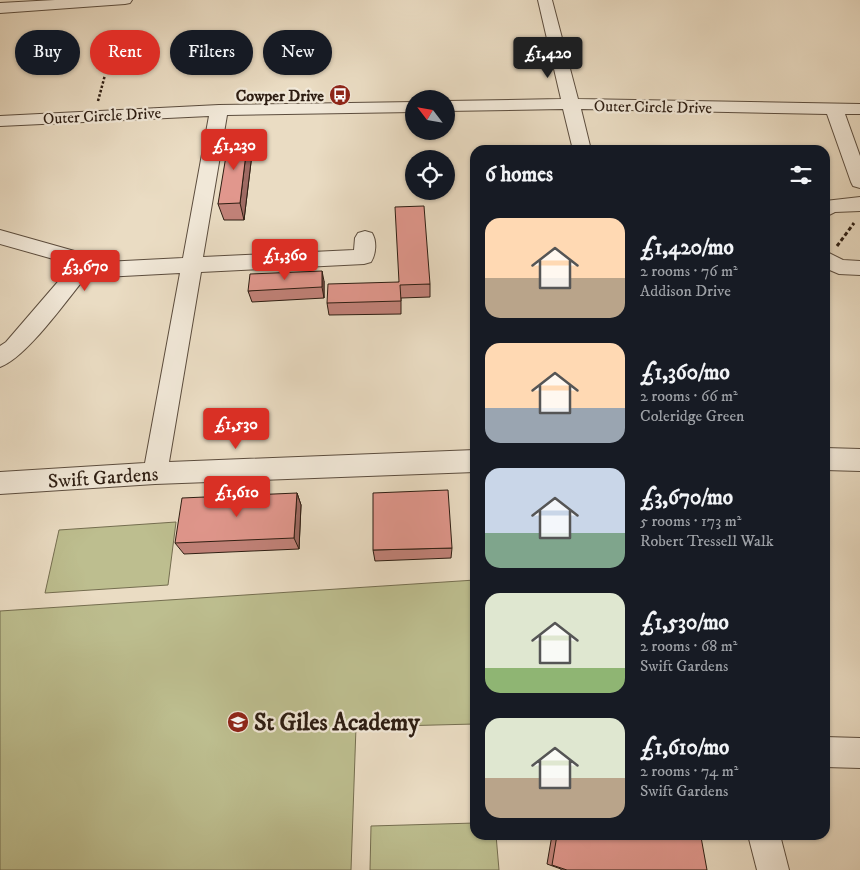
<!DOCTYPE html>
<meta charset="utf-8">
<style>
:root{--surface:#171b24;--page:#242831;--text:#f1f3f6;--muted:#9ea1a6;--accent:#d93025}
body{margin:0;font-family:"IM FELL DW Pica",serif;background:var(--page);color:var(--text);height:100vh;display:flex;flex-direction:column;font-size:19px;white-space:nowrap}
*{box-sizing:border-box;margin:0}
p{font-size:16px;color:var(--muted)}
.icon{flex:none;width:28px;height:28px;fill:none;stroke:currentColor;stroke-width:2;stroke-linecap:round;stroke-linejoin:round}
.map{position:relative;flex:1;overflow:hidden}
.drawer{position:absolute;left:470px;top:145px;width:360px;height:695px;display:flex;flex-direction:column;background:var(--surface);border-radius:15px;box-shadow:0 1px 4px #0004}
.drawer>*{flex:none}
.top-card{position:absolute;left:15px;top:30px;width:380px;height:45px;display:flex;gap:10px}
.needle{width:32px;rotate:301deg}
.controls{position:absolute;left:405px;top:90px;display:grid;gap:10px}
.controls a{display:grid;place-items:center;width:50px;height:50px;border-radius:50%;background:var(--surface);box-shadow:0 1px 4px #0004;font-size:25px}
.price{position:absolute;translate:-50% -42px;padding:0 11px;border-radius:5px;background:var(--accent);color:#fff;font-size:16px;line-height:32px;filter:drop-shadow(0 1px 2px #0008)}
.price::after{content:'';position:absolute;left:50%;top:30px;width:15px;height:11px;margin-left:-8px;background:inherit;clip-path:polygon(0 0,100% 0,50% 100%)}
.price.current{background:#222;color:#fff}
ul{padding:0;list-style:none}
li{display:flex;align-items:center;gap:15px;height:125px;padding:0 15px}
li span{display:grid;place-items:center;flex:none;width:140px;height:100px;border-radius:15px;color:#555}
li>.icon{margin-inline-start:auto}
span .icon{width:60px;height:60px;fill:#fffc;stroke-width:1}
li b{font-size:21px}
h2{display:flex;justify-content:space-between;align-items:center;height:60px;padding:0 15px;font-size:21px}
.chip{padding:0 18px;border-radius:22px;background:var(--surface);box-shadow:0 1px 4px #0004;font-size:18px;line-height:45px}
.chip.current{background:var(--accent);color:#fff}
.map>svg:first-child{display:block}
.green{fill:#bdbe8f;stroke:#756e50}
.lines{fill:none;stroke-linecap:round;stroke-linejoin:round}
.street-casing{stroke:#5c4d3e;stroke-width:2}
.path-far1{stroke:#2d1d12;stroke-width:2.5;stroke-dasharray:2.5 2;stroke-linecap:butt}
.path{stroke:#2d1d12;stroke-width:3;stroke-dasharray:4 2.5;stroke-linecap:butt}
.street{fill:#f1e8d8;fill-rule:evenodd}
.wall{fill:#c28279;stroke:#2d1d12}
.shaded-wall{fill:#9e6a63;stroke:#2d1d12}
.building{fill:#e1978d;stroke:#2d1d12}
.labels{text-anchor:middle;stroke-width:4.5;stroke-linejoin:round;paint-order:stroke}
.far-poi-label{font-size:16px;font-weight:bold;fill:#2d1d12;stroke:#f1e8d8;text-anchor:end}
.far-street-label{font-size:16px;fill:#2d1d12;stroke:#f1e8d8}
.street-label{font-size:20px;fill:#2d1d12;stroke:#f1e8d8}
.near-poi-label{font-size:24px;font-weight:bold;fill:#2d1d12;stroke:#f1e8d8;text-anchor:start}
</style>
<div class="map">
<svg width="860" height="870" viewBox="0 0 860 870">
<rect width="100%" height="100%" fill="#eadcc3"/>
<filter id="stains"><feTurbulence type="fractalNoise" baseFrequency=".004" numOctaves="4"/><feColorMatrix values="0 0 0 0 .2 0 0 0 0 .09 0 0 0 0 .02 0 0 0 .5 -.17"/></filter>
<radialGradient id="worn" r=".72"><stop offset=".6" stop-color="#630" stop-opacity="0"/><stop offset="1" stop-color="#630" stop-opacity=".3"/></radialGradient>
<g class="green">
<path d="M 176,522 L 168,585 L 45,593 L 59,530 Z"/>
<path d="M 475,580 L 475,724 L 356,727 L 351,870 L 0,870 L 0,611 Z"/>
<path d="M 475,823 L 475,835 L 496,835 L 499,870 L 370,870 L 371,826 Z"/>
</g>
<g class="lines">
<g class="street-casing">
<g id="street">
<path d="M 55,0 L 132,0 L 130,3 L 125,4 L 0,13 L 0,3 Z"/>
<path d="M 538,0 L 552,0 L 578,99 L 860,104 L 860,114 L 845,114 L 860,156 L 860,188 L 853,186 L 851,182 L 827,114 L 581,109 L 591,150 L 573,150 L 563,109 L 446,111 L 446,101 L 561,99 Z"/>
<path d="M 414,102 L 414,112 L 227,115 L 203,257 L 354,250 L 355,238 L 358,233 L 365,231 L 372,233 C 377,241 376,254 371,262 L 364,264 L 201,272 L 169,462 L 475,450 L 475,472 L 155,484 L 0,494 L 0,472 L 145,463 L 180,273 L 85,278 C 66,301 26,358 0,367 L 0,346 L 6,342 L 68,270 L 64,262 L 0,244 L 0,230 L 78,252 L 85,263 L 183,258 L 209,116 L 0,126 L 0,116 L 219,105 Z"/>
<path d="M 860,197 L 860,211 L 835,212 L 825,217 L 825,201 Z"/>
<path d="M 825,251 L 843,260 L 860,261 L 860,275 L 839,274 L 825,268 Z"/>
<path d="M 825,448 L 860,449 L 860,471 L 825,470 Z"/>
<path d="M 825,737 L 860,738 L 860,768 L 825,767 Z"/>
<path d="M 748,835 L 780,835 L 789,870 L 757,870 Z"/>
</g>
</g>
<path class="path-far1" d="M 98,101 L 105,75"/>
<path class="path" d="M 837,246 L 854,223"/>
<use href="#street" class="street"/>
</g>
<g class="wall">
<path d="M 248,137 L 252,154 L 244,220 L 224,220 L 218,204 Z"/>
<path d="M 324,281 L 324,298 L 252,302 L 248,291 Z"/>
<path d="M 399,282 L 430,284 L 430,297 L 401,298 L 401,314 L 329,315 L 327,303 Z"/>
<path d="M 297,493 L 301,505 L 299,549 L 184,554 L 175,543 Z"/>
<path d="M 452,548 L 451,558 L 375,561 L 373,550 Z"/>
<path d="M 552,835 L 669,835 L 670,838 L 707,870 L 561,870 L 561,869 L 547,864 Z"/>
</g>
<g class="shaded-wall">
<path d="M 248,137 L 252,154 L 244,220 L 240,203 Z"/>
<path d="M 322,271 L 324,281 L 324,298 L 322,287 Z"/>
<path d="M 297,493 L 301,505 L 299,549 L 294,538 Z"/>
</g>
<g class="building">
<path d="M 248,137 L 240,203 L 218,204 L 229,138 Z"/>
<path d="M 424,206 L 430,284 L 400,285 L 401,301 L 327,303 L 328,284 L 399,282 L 395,207 Z"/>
<path d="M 322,271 L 322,287 L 248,291 L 250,274 Z"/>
<path d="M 448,490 L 452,548 L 373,550 L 373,493 Z"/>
<path d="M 297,493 L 294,538 L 175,543 L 182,498 Z"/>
<path d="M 557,835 L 669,835 L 670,838 L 701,837 L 707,870 L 567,870 L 552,865 Z"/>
</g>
<defs>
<g id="bus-disc" transform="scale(1.125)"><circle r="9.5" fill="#8f2418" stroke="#f1e8d8"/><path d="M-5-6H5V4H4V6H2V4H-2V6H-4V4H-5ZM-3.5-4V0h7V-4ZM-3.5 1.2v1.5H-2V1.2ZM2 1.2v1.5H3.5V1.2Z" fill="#fff"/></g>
<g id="school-disc" transform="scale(1.125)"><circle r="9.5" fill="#8f2418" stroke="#f1e8d8"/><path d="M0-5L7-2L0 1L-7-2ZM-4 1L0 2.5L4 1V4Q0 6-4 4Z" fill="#fff"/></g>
</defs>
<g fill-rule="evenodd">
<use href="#bus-disc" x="340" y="95"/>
<use href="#school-disc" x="238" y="722"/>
</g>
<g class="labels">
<g class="far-poi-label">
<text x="324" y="101">Cowper Drive</text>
</g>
<g class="far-street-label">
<text transform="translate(653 106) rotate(1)" y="6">Outer Circle Drive</text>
<text transform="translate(102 115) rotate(-3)" y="6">Outer Circle Drive</text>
</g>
<g class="street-label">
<text transform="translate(103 477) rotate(-4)" y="7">Swift Gardens</text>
</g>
<g class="near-poi-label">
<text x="254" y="730">St Giles Academy</text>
</g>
</g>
<rect width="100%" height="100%" filter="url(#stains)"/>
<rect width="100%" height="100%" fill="url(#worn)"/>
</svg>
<div class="controls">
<a><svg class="needle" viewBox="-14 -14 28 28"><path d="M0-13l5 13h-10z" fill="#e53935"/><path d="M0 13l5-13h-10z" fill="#9ea1a6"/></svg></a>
<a><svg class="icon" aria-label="locate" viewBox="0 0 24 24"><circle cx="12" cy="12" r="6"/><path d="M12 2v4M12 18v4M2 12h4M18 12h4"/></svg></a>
</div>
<b class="price current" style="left:548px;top:79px">£1,420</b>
<b class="price" style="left:234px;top:171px">£1,230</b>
<b class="price" style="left:285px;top:281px">£1,360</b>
<b class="price" style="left:85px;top:292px">£3,670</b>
<b class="price" style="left:236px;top:450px">£1,530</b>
<b class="price" style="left:237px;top:518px">£1,610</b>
<div class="top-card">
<a class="chip">Buy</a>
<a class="chip current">Rent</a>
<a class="chip">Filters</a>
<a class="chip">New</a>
</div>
<section class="drawer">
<h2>6 homes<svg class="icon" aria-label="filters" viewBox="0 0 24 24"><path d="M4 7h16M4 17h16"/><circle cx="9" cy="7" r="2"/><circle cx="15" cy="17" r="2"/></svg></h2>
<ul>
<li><span style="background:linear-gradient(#ffd9b3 60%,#b9a48a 0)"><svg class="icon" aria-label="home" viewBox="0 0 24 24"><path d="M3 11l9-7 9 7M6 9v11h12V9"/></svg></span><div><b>£1,420/mo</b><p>2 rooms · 76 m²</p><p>Addison Drive</p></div></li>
<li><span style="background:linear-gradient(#ffd9b3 65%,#9aa5b1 0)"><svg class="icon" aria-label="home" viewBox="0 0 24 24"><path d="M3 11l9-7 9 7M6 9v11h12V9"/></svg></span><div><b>£1,360/mo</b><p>2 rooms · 66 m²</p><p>Coleridge Green</p></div></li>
<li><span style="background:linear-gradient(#c9d6e8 65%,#7fa58c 0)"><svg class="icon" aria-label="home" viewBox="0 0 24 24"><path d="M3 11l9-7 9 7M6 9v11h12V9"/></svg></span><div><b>£3,670/mo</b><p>5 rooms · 173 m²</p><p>Robert Tressell Walk</p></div></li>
<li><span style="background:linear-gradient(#dfe7d0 75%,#8fb573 0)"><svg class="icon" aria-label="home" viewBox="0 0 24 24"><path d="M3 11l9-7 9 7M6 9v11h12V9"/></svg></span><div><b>£1,530/mo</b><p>2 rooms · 68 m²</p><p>Swift Gardens</p></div></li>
<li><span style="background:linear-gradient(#dfe7d0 60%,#b9a48a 0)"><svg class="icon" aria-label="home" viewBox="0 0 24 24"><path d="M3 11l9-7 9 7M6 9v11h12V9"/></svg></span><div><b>£1,610/mo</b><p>2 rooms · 74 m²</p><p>Swift Gardens</p></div></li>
</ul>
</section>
</div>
